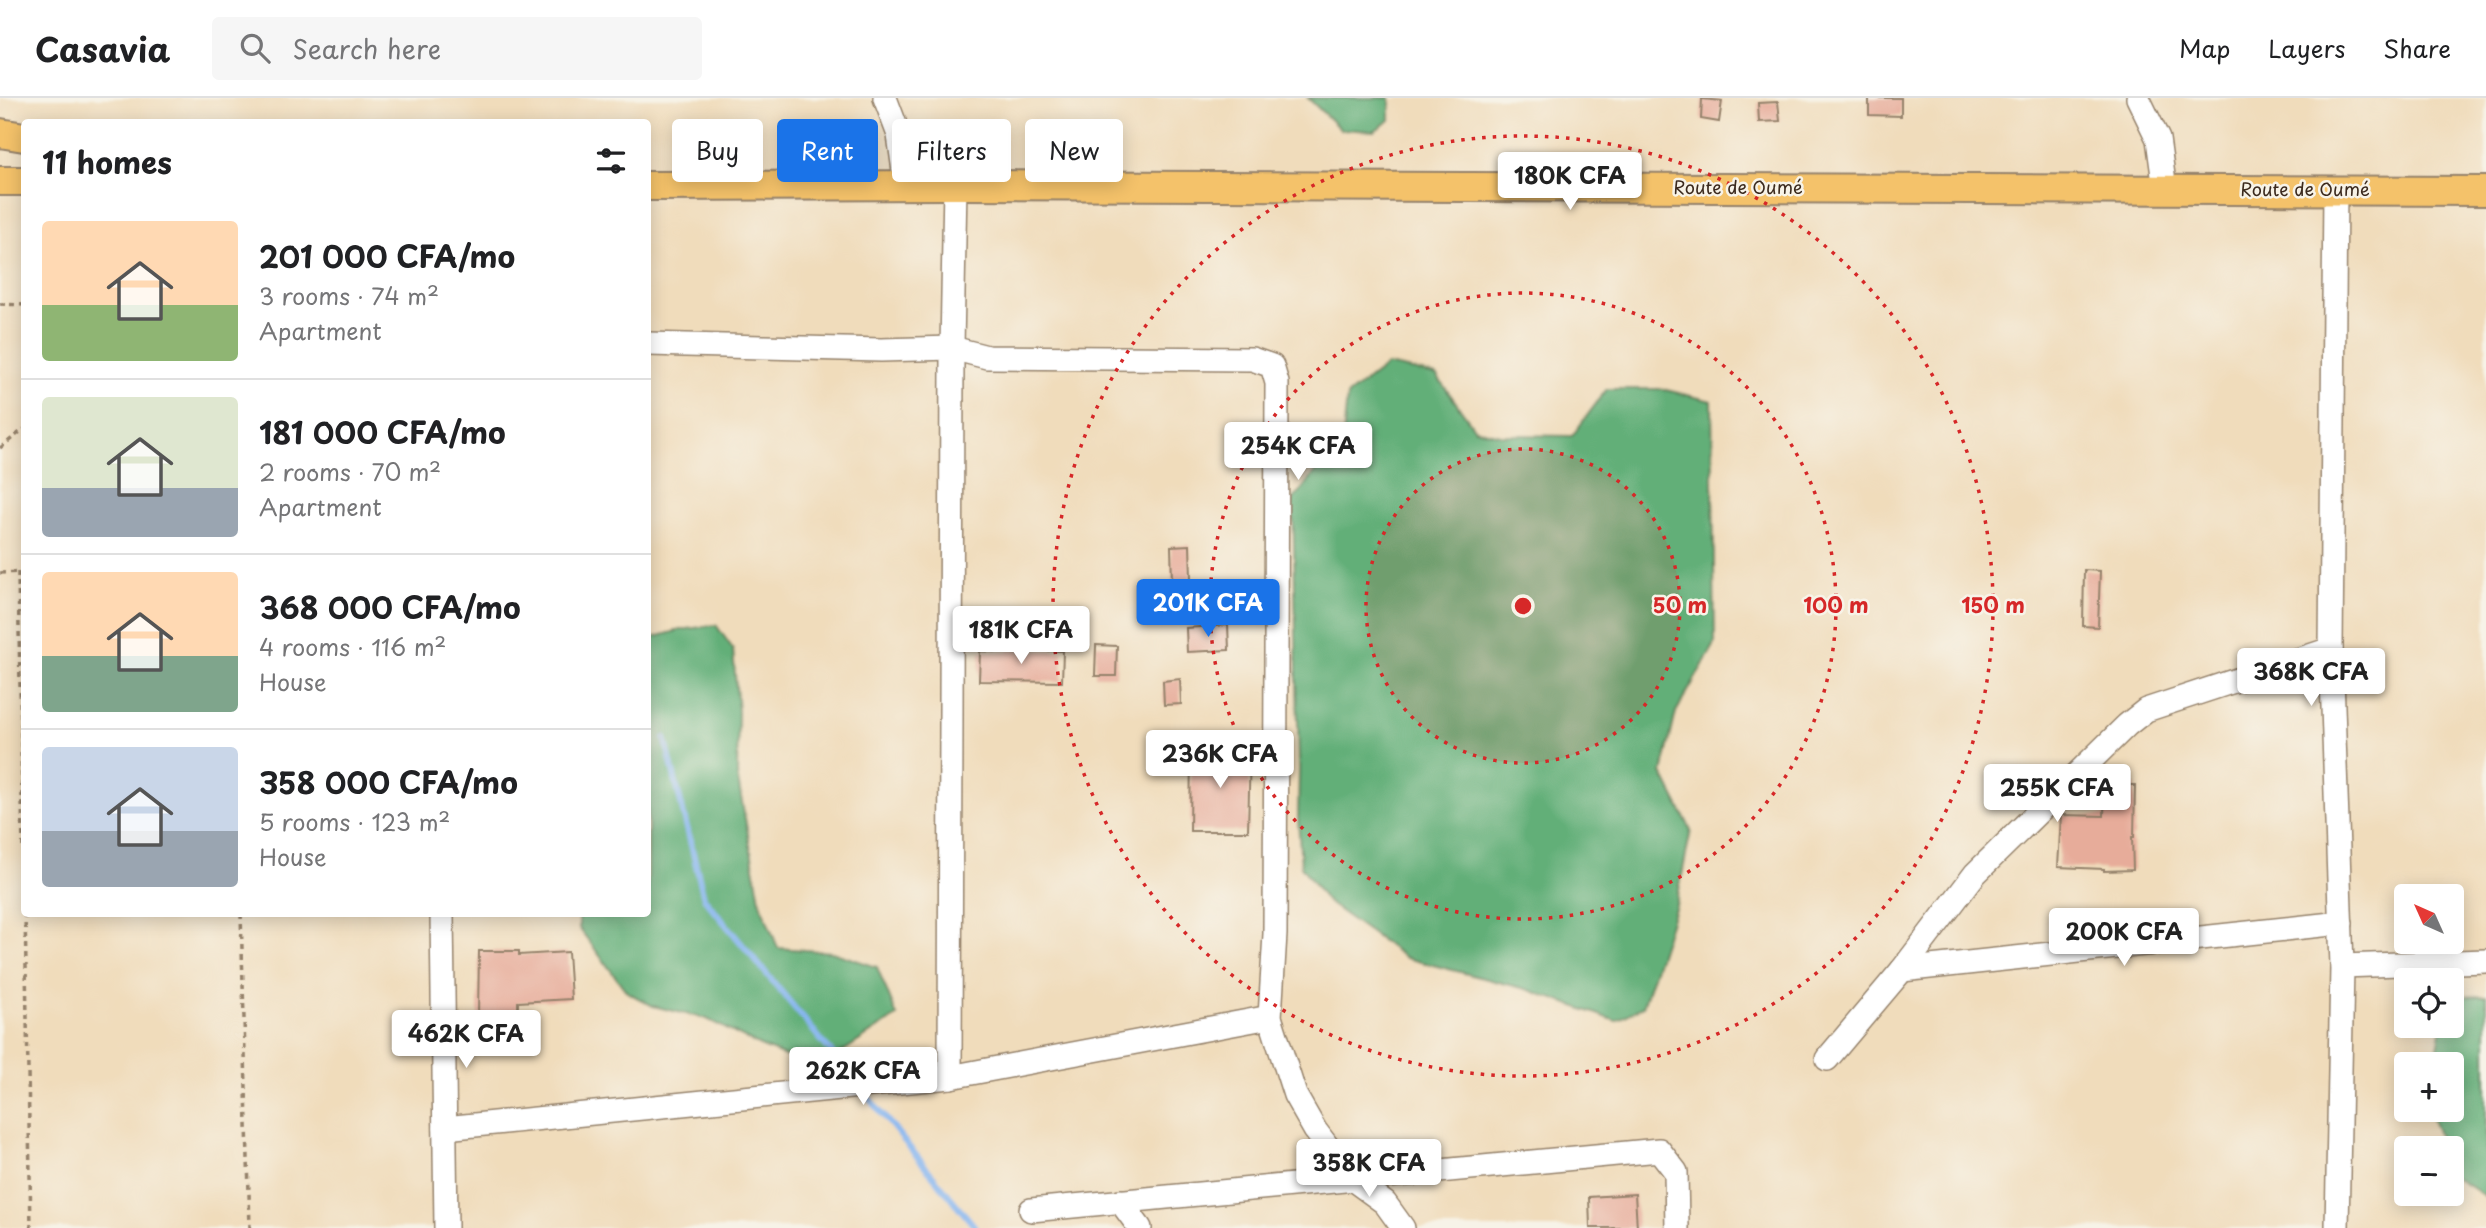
<!DOCTYPE html>
<meta charset="utf-8">
<style>
:root{--surface:#fff;--page:#f6f6f6;--text:#202124;--muted:#757577;--line:#e0e0e0;--accent:#1a73e8}
body{margin:0;font-family:"Playpen Sans",sans-serif;background:var(--page);color:var(--text);height:100vh;display:flex;flex-direction:column;font-size:26px;white-space:nowrap}
*{box-sizing:border-box;margin:0}
p{font-size:23px;color:var(--muted)}
.icon{flex:none;width:38px;height:38px;fill:none;stroke:currentColor;stroke-width:2;stroke-linecap:round;stroke-linejoin:round}
.map{position:relative;flex:1;overflow:hidden}
.panel{position:absolute;left:21px;top:21px;width:630px;height:798px;display:flex;flex-direction:column;background:var(--surface);border-radius:7px;box-shadow:0 4px 18px #0003}
.panel>*{flex:none}
.top-card{position:absolute;left:672px;top:21px;width:665px;height:63px;display:flex;gap:14px}
.needle{width:46px;rotate:315deg}
.controls{position:absolute;left:2394px;top:786px;display:grid;gap:14px}
.controls a{display:grid;place-items:center;width:70px;height:70px;border-radius:7px;background:var(--surface);box-shadow:0 4px 18px #0003;font-size:35px}
.price{position:absolute;translate:-50% -60px;padding:0 16px;border-radius:7px;background:#fff;color:#222;font-size:23px;line-height:46px;filter:drop-shadow(0 2px 4px #0008)}
.price::after{content:'';position:absolute;left:50%;top:42px;width:21px;height:16px;margin-left:-10px;background:inherit;clip-path:polygon(0 0,100% 0,50% 100%)}
.price.on{background:var(--accent);color:#fff}
ul{padding:0;list-style:none}
li{display:flex;align-items:center;gap:21px;height:175px;padding:0 21px}
li+li{border-top:2px solid var(--line)}
li span{display:grid;place-items:center;flex:none;width:196px;height:140px;border-radius:7px;color:#555}
li>.icon{margin-inline-start:auto}
span .icon{width:84px;height:84px;fill:#fffc;stroke-width:1}
li b{font-size:30px}
h2{display:flex;justify-content:space-between;align-items:center;height:84px;padding:0 21px;font-size:30px}
.chip{padding:0 24px;border-radius:7px;background:var(--surface);box-shadow:0 4px 18px #0003;font-size:24px;line-height:63px}
.chip.on{background:var(--accent);color:#fff}
header{display:flex;align-items:center;gap:42px;box-sizing:border-box;height:98px;padding:0 35px;background:var(--surface);border-bottom:2px solid var(--line)}
header strong{font-size:33px}
nav{display:flex;gap:38px;margin-inline-start:auto;font-size:24px}
.search{width:490px;height:63px;background:var(--page);display:flex;align-items:center;gap:18px;box-sizing:border-box;padding:0 24px;border-radius:7px;color:var(--muted);font-size:26px}
.map>svg:first-child{display:block}
.forest{fill:#62af78;stroke:#4e6c4b;stroke-width:2}
.lines{fill:none;stroke-linecap:round;stroke-linejoin:round}
.stream{stroke:#85b5f0;stroke-width:6}
.building{fill:#e7ac9a}
.minor-casing{stroke:#96836c;stroke-width:26}
.major-casing{stroke:#96836c;stroke-width:32}
.path{stroke:#96836c;stroke-width:3.5;stroke-dasharray:5 5;stroke-linecap:butt}
.minor{stroke:#fff;stroke-width:23}
.major{stroke:#f4c26a;stroke-width:28}
.ring{fill:none;stroke:#d62828;stroke-width:3.5;stroke-dasharray:3.5 7}
.labels{text-anchor:middle;stroke-width:5;stroke-linejoin:round;paint-order:stroke}
.street-label{font-size:18px;fill:#3b2a1e;stroke:#f7f3e8}
.centre{fill:#d62828;stroke:#f7f3e8;stroke-width:3.5}
.ring-label{font-size:21px;text-anchor:middle;font-weight:bold;fill:#d62828;stroke:#f7f3e8;stroke-width:5;stroke-linejoin:round;paint-order:stroke}
</style>
<header>
<strong>Casavia</strong>
<div class="search"><svg class="icon" aria-label="search" viewBox="0 0 24 24"><circle cx="10" cy="10" r="6"/><path d="M15 15l6 6"/></svg>Search here</div>
<nav><a>Map</a><a>Layers</a><a>Share</a></nav>
</header>
<div class="map">
<svg width="2486" height="1130" viewBox="0 0 2486 1130">
<rect width="100%" height="100%" fill="#f7f3e8"/>
<filter id="ink" filterUnits="userSpaceOnUse"><feTurbulence type="fractalNoise" baseFrequency=".0143" numOctaves="2"/><feDisplacementMap in="SourceGraphic" scale="14" xChannelSelector="R" yChannelSelector="G"/><feConvolveMatrix kernelMatrix="1 2 1 2 8 2 1 2 1" color-interpolation-filters="sRGB"/></filter>
<filter id="wash" filterUnits="userSpaceOnUse"><feTurbulence type="fractalNoise" baseFrequency=".00686" numOctaves="4" result="noise"/><feDisplacementMap in="SourceGraphic" scale="28" xChannelSelector="R" yChannelSelector="G"/><feGaussianBlur stdDeviation="1.57" result="paint"/><feColorMatrix in="noise" values="0 0 0 0 0 0 0 0 0 0 0 0 0 0 0 0 0 1.4 0 .05"/><feComposite in="paint" operator="in"/></filter>
<g filter="url(#wash)">
<rect width="100%" height="100%" fill="#f0dcbb"/>
<g class="forest">
<path d="M 1308,0 L 1390,0 L 1390,22 L 1374,33 L 1340,31 Z"/>
<path d="M 1387,267 L 1436,277 L 1475,331 L 1501,337 L 1572,338 L 1607,291 L 1662,291 L 1712,303 L 1715,546 L 1676,614 L 1662,675 L 1691,732 L 1676,807 L 1643,908 L 1616,923 L 1526,891 L 1406,860 L 1327,804 L 1301,768 L 1298,720 L 1299,671 L 1293,402 L 1343,340 L 1347,298 Z"/>
<path d="M 716,527 L 733,551 L 738,614 L 737,677 L 761,807 L 778,850 L 832,854 L 877,869 L 897,918 L 828,963 L 799,964 L 760,948 L 707,921 L 653,908 L 627,894 L 579,830 L 579,816 L 648,816 L 648,541 L 680,532 Z"/>
<path d="M 2486,898 L 2486,1099 L 2453,1078 L 2452,1050 L 2443,1050 L 2429,1012 L 2452,1012 L 2452,966 L 2435,966 L 2442,928 L 2452,928 L 2452,899 Z"/>
</g>
<g class="lines">
<g class="stream">
<path d="M 665,640 L 704,800 L 854,982"/>
<path d="M 863,993 L 976,1130"/>
</g>
</g>
<g id="blocks">
<g class="building">
<path d="M 1869,0 L 1901,0 L 1901,18 L 1869,17 Z"/>
<path d="M 1702,1 L 1722,3 L 1719,24 L 1701,21 Z"/>
<path d="M 1778,4 L 1780,23 L 1759,24 L 1758,5 Z"/>
<path d="M 1190,447 L 1191,482 L 1172,483 L 1171,448 Z"/>
<path d="M 2084,472 L 2100,473 L 2098,529 L 2083,528 Z"/>
<path d="M 1228,527 L 1229,552 L 1187,554 L 1186,530 Z"/>
<path d="M 1096,547 L 1117,548 L 1116,578 L 1095,578 Z"/>
<path d="M 1009,552 L 1063,553 L 1062,584 L 979,583 L 980,553 L 1008,554 Z"/>
<path d="M 1180,581 L 1181,606 L 1164,607 L 1163,583 Z"/>
<path d="M 1191,652 L 1250,652 L 1248,733 L 1190,733 Z"/>
<path d="M 2105,687 L 2135,687 L 2134,739 L 2132,739 L 2133,772 L 2104,773 L 2104,771 L 2058,769 L 2061,717 L 2104,718 Z"/>
<path d="M 479,853 L 519,853 L 519,857 L 568,854 L 571,901 L 518,904 L 518,918 L 478,918 Z"/>
<path d="M 1635,1096 L 1637,1130 L 1590,1130 L 1589,1099 Z"/>
</g>
</g>
</g>
<g filter="url(#ink)">
<use href="#blocks" fill-opacity="0" stroke="#96836c" stroke-width="2"/>
<g class="lines">
<g class="minor-casing">
<g id="minor">
<path d="M 885,0 L 899,37 L 906,87"/>
<path d="M 2138,0 L 2158,41 L 2165,92"/>
<path d="M 2335,91 L 2331,551 L 2342,868 L 2337,1130"/>
<path d="M 648,246 L 881,252 L 952,250 L 987,259 L 1252,261 L 1272,268 L 1277,285 L 1275,836 L 1270,919 L 1295,997 L 1315,1032 L 1352,1081 L 1385,1105 L 1403,1130"/>
<path d="M 442,816 L 446,1130"/>
<path d="M 2342,868 L 2486,863"/>
<path d="M 1902,872 L 2341,825"/>
<path d="M 1827,961 L 1902,872 L 1975,776 L 2127,627 L 2146,612 L 2331,551"/>
<path d="M 950,979 L 952,250 L 955,87"/>
<path d="M 445,1030 L 950,979 L 1270,919"/>
<path d="M 1120,1103 L 1140,1130"/>
<path d="M 1031,1112 L 1659,1052 L 1676,1074 L 1677,1130"/>
</g>
</g>
<g class="major-casing">
<g id="major">
<path d="M 0,35 L 24,39"/>
<path d="M 0,83 L 24,83"/>
<path d="M 648,88 L 955,87 L 2486,93"/>
</g>
</g>
<g class="path">
<path d="M 0,206 L 24,207"/>
<path d="M 0,350 L 24,331"/>
<path d="M 18,474 L 24,808"/>
<path d="M 0,475 L 24,474"/>
<path d="M 25,816 L 31,1130"/>
<path d="M 241,816 L 250,1130"/>
</g>
<use href="#minor" class="minor"/>
<use href="#major" class="major"/>
</g>
</g>
<circle cx="1523" cy="508" r="157" fill="#d62828" fill-opacity=".12"/>
<g class="ring">
<circle cx="1523" cy="508" r="157"/>
<circle cx="1523" cy="508" r="313"/>
<circle cx="1523" cy="508" r="470"/>
</g>
<g class="labels">
<g class="street-label">
<text x="1738" y="96">Route de Oumé</text>
<text x="2305" y="98">Route de Oumé</text>
</g>
</g>
<circle cx="1523" cy="508" r="10" class="centre"/>
<g class="ring-label">
<text x="1680" y="515">50 m</text>
<text x="1836" y="515">100 m</text>
<text x="1993" y="515">150 m</text>
</g>
</svg>
<div class="controls">
<a><svg class="needle" viewBox="-14 -14 28 28"><path d="M0-13l5 13h-10z" fill="#e53935"/><path d="M0 13l5-13h-10z" fill="#757577"/></svg></a>
<a><svg class="icon" aria-label="locate" viewBox="0 0 24 24"><circle cx="12" cy="12" r="6"/><path d="M12 2v4M12 18v4M2 12h4M18 12h4"/></svg></a>
<a>+</a>
<a>−</a>
</div>
<b class="price" style="left:1570px;top:114px">180K CFA</b>
<b class="price" style="left:1298px;top:384px">254K CFA</b>
<b class="price on" style="left:1208px;top:541px">201K CFA</b>
<b class="price" style="left:1021px;top:568px">181K CFA</b>
<b class="price" style="left:2311px;top:610px">368K CFA</b>
<b class="price" style="left:1220px;top:692px">236K CFA</b>
<b class="price" style="left:2057px;top:726px">255K CFA</b>
<b class="price" style="left:2124px;top:870px">200K CFA</b>
<b class="price" style="left:466px;top:972px">462K CFA</b>
<b class="price" style="left:863px;top:1009px">262K CFA</b>
<b class="price" style="left:1369px;top:1101px">358K CFA</b>
<div class="top-card">
<a class="chip">Buy</a>
<a class="chip on">Rent</a>
<a class="chip">Filters</a>
<a class="chip">New</a>
</div>
<section class="panel">
<h2>11 homes<svg class="icon" aria-label="filters" viewBox="0 0 24 24"><path d="M4 7h16M4 17h16"/><circle cx="9" cy="7" r="2"/><circle cx="15" cy="17" r="2"/></svg></h2>
<ul>
<li><span style="background:linear-gradient(#ffd9b3 60%,#8fb573 0)"><svg class="icon" aria-label="home" viewBox="0 0 24 24"><path d="M3 11l9-7 9 7M6 9v11h12V9"/></svg></span><div><b>201 000 CFA/mo</b><p>3 rooms · 74 m²</p><p>Apartment</p></div></li>
<li><span style="background:linear-gradient(#dfe7d0 65%,#9aa5b1 0)"><svg class="icon" aria-label="home" viewBox="0 0 24 24"><path d="M3 11l9-7 9 7M6 9v11h12V9"/></svg></span><div><b>181 000 CFA/mo</b><p>2 rooms · 70 m²</p><p>Apartment</p></div></li>
<li><span style="background:linear-gradient(#ffd9b3 60%,#7fa58c 0)"><svg class="icon" aria-label="home" viewBox="0 0 24 24"><path d="M3 11l9-7 9 7M6 9v11h12V9"/></svg></span><div><b>368 000 CFA/mo</b><p>4 rooms · 116 m²</p><p>House</p></div></li>
<li><span style="background:linear-gradient(#c9d6e8 60%,#9aa5b1 0)"><svg class="icon" aria-label="home" viewBox="0 0 24 24"><path d="M3 11l9-7 9 7M6 9v11h12V9"/></svg></span><div><b>358 000 CFA/mo</b><p>5 rooms · 123 m²</p><p>House</p></div></li>
</ul>
</section>
</div>
